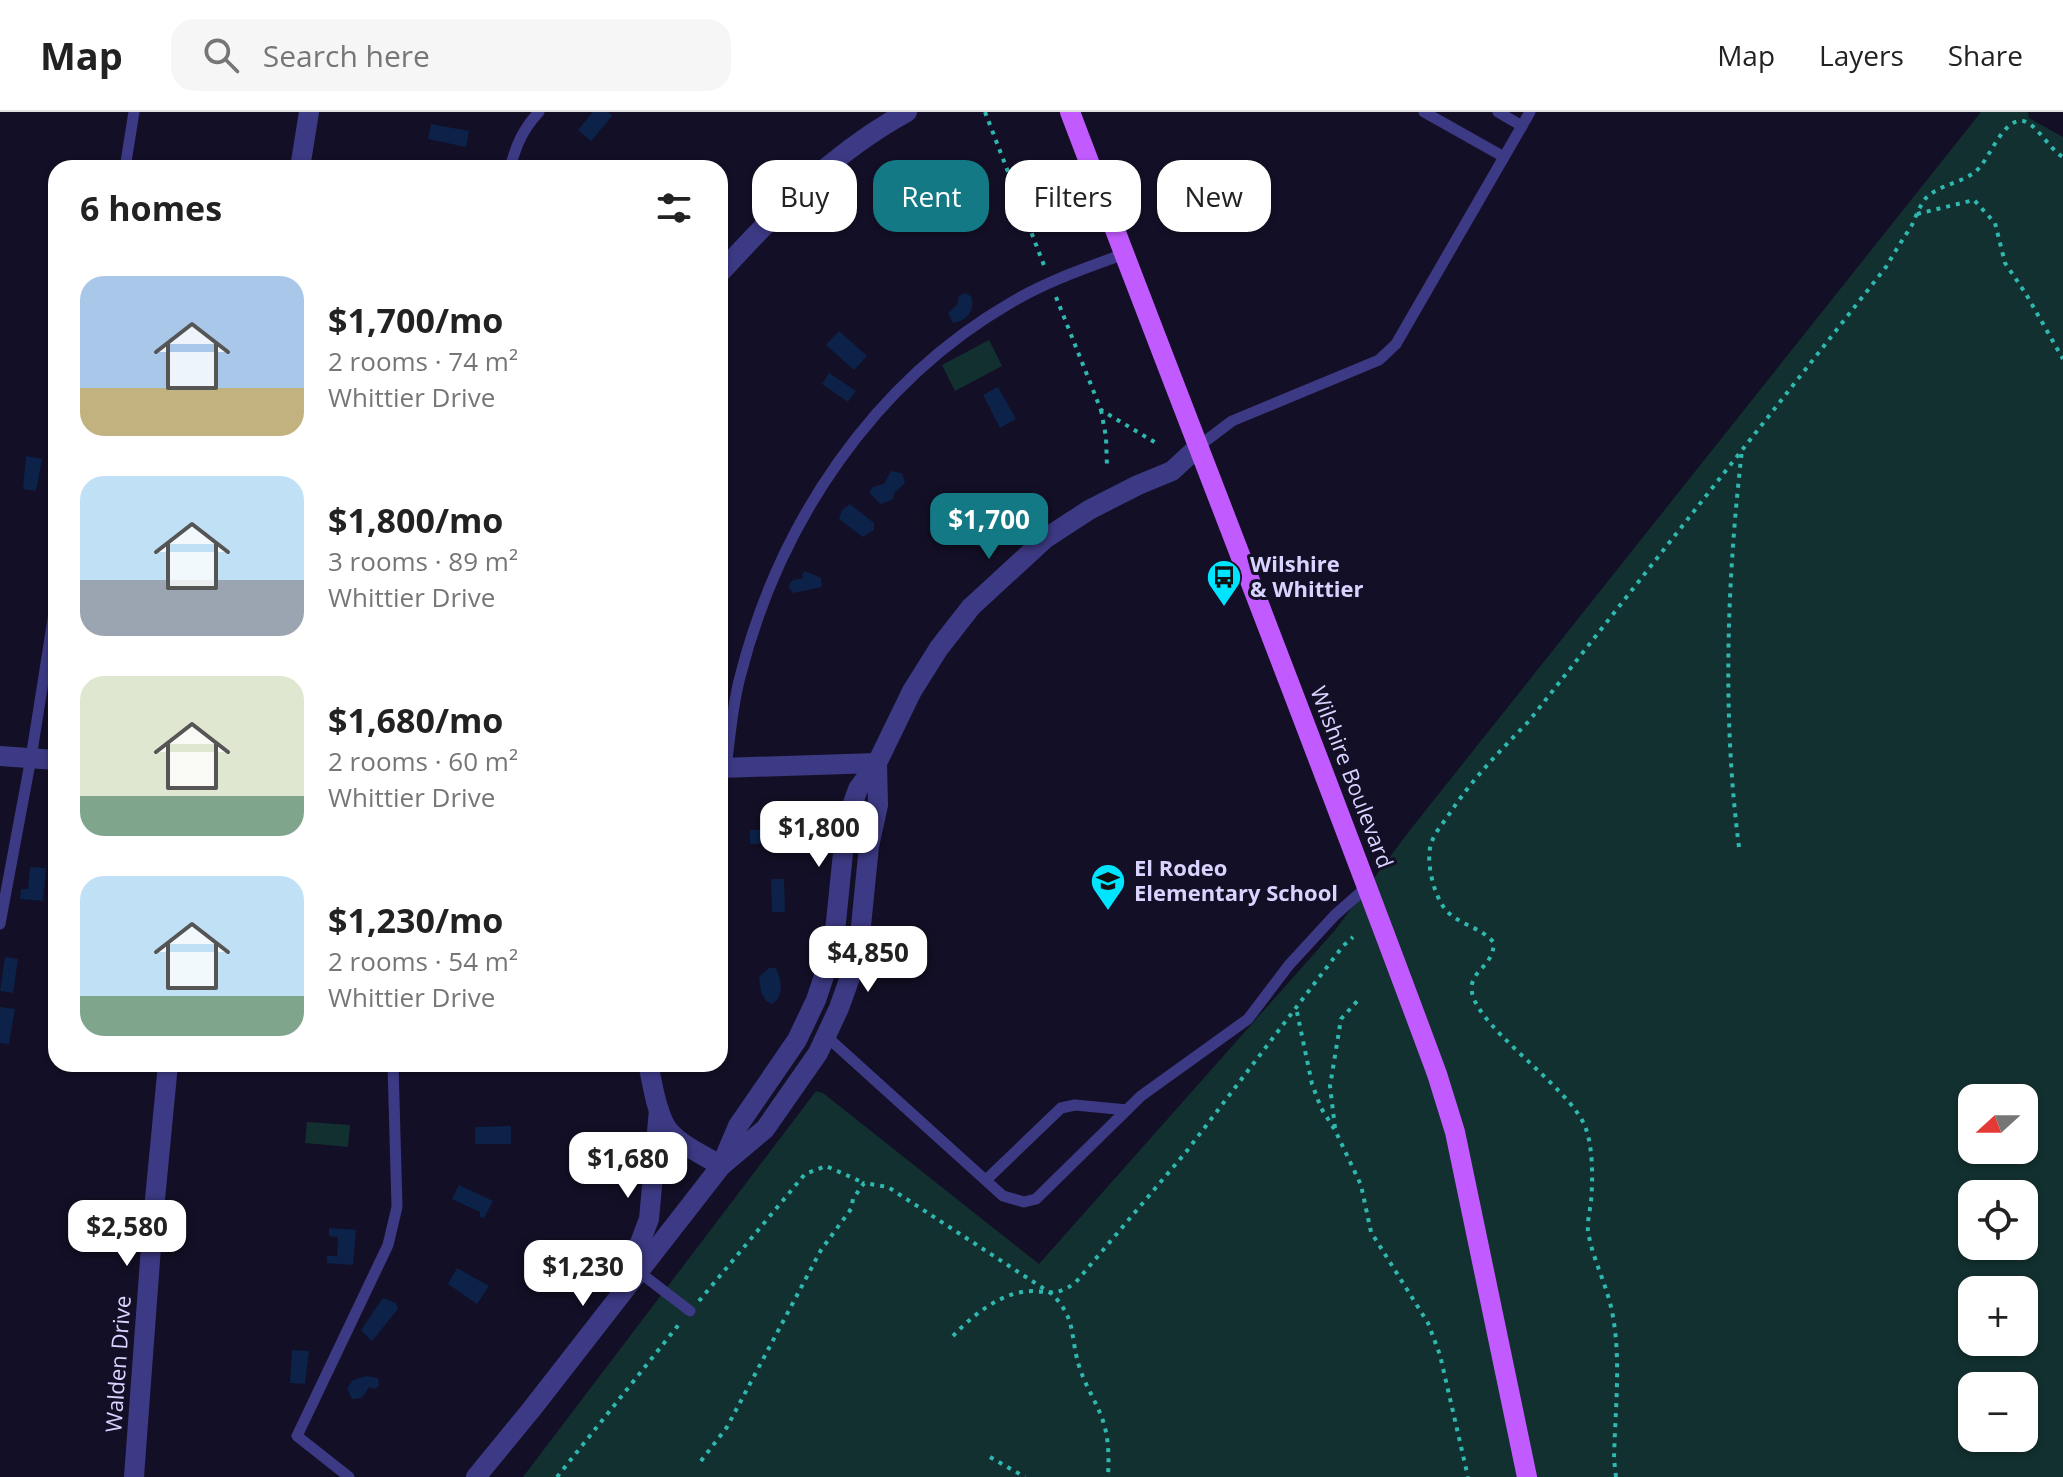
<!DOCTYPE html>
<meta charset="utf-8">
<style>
:root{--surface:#fff;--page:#f6f6f6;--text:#222;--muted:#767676;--line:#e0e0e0;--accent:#137a85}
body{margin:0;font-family:"Open Sans",sans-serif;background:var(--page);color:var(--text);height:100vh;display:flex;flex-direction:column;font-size:30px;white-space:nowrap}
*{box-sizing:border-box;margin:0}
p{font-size:26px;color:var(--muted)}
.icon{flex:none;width:44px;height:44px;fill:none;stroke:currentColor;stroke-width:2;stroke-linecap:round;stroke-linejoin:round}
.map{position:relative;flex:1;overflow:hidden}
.sheet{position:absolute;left:48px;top:48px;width:680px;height:912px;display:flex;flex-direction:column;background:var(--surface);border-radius:24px;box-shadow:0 2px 6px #0004}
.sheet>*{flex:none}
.banner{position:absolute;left:752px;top:48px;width:760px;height:72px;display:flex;gap:16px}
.needle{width:52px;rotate:249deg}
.buttons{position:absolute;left:1958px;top:972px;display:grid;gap:16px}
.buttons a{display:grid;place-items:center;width:80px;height:80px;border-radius:16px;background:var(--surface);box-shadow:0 2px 6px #0004;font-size:40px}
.price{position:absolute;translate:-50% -68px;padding:0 18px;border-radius:16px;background:#fff;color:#222;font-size:26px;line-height:52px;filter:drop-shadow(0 2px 4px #0008)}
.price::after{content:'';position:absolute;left:50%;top:48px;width:24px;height:18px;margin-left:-12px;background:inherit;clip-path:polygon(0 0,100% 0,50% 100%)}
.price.active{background:var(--accent);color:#fff}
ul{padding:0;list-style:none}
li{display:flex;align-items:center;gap:24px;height:200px;padding:0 32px}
li span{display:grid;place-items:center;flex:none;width:224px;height:160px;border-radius:24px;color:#555}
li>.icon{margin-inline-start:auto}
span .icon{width:96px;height:96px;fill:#fffc;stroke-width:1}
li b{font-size:34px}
h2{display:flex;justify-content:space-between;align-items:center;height:96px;padding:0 32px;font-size:34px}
.chip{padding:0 28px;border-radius:24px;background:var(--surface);box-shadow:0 2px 6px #0004;font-size:28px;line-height:72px}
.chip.active{background:var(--accent);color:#fff}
header{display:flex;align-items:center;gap:48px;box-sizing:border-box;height:112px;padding:0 40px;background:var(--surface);border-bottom:2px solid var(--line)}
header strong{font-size:38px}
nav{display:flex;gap:44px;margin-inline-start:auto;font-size:28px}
.search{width:560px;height:72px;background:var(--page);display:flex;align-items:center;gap:20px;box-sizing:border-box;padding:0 28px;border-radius:24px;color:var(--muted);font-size:30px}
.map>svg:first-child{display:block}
.green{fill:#12302f;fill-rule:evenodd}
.water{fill:#0c2248}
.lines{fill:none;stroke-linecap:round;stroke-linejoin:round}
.path{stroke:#2fb8b0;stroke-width:4;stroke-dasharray:4 6;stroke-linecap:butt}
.lane{stroke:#3d3a85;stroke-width:11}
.street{stroke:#3d3a85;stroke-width:20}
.primary{stroke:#c25bff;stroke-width:20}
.labels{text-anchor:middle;stroke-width:6;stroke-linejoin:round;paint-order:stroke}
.poi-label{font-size:22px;font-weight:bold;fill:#d9d4ff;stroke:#130f26;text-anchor:start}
.street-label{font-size:22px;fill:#d9d4ff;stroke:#130f26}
</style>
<header>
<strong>Map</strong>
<div class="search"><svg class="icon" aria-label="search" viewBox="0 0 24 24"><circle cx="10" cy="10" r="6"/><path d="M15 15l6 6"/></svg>Search here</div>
<nav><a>Map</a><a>Layers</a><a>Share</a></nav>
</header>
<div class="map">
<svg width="2063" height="1365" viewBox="0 0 2063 1365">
<rect width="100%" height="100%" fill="#130f26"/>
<g class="green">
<path d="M 1981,0 L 2028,0 L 2029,6 L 2063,25 L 2063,1365 L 523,1365 L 816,979 L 823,981 L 1039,1152 L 1336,817 L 1410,718 ZM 1972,986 L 2024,986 L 2024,1038 L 1972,1038 ZM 1972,1082 L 2024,1082 L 2024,1134 L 1972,1134 ZM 1972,1178 L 2024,1178 L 2024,1230 L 1972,1230 ZM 1972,1274 L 2024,1274 L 2024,1326 L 1972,1326 Z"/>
<path d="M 989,228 L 1002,254 L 955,279 L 942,253 Z"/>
<path d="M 307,1010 L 350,1013 L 348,1035 L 305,1031 Z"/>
</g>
<g class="water">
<path d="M 593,0 L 608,0 L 612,4 L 591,29 L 578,18 Z"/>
<path d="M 431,12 L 469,19 L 466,35 L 428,27 Z"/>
<path d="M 965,181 L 971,184 C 976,198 967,209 953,211 L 948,201 L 957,193 L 959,184 Z"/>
<path d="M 839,219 L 867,244 L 854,258 L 826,233 Z"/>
<path d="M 829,261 L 856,279 L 848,290 L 822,272 Z"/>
<path d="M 998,275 L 1016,307 L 1000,316 L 983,283 Z"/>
<path d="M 26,344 L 42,347 L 36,379 L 23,377 Z"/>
<path d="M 891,359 L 902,361 L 905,371 L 895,380 L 892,388 L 880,392 L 869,380 L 873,375 L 884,372 Z"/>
<path d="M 850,392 L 874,411 L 874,418 L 863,425 L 839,407 L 842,398 Z"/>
<path d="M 805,459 L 821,466 L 822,475 L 793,481 L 789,476 C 790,466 796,468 803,466 L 802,462 Z"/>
<path d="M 784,717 L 784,731 L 750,732 L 750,718 Z"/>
<path d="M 30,755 L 46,756 L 43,789 L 20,787 L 21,777 L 28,777 Z"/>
<path d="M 771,767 L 784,767 L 785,800 L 772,800 Z"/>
<path d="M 5,845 L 18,847 L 13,881 L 0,879 Z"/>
<path d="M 769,856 L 776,856 C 781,867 785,884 772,892 L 766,889 L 761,880 L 759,865 Z"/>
<path d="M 0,895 L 15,897 L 9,932 L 0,931 Z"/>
<path d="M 511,1014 L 511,1032 L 475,1032 L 475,1015 Z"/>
<path d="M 459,1073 L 493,1089 L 484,1106 L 480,1105 L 480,1100 L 452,1087 Z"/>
<path d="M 329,1116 L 356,1118 L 353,1153 L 327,1151 L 327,1144 L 337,1144 L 338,1125 L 329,1124 Z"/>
<path d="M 457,1156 L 489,1174 L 477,1192 L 448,1172 Z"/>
<path d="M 383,1186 L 396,1191 L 398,1197 L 372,1229 L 361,1218 Z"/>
<path d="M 292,1238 L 309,1239 L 305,1272 L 290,1271 Z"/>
<path d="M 366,1264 L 378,1266 L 379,1274 L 374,1277 L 369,1275 L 362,1286 L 352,1287 L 347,1276 L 353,1268 Z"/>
</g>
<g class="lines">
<g class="path">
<path d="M 985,0 L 1045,156"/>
<path d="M 1917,102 L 1974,88 L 1995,111 L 2005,151 L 2026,182 L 2063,247"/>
<path d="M 1056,185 L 1101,298 L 1156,331"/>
<path d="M 1101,298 L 1106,325 L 1107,355"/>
<path d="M 1739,735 C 1722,604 1727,468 1742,338"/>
<path d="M 1297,900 L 1312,972 L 1321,996 L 1335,1018 L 1361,1073 L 1371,1120 L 1428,1211 L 1440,1243 L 1468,1365"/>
<path d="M 1335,1016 L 1330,974 L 1341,907 L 1360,886"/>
<path d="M 699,1189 L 805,1062 L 826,1054 L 864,1071"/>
<path d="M 953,1224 C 971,1205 995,1185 1022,1180 C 1046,1176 1053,1188 1076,1170 L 1186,1040 L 1343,834 L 1353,825"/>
<path d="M 990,1345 L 1025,1365"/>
<path d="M 701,1349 L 727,1315 L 821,1138 L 851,1097 L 853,1087 L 864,1071 L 888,1075 L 1052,1182 C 1078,1209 1069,1224 1080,1257 C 1086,1275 1097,1291 1103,1309 C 1109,1327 1109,1346 1108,1365"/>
<path d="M 557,1365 L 680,1211"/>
<path d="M 1616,1365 L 1614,1347 C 1615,1297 1622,1243 1611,1195 C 1605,1169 1592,1145 1588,1119 C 1587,1110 1590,1099 1591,1089 C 1593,1068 1593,1037 1586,1017 C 1572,974 1464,909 1472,872 C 1476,856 1492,854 1494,831 C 1480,813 1453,813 1441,791 C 1433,777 1427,752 1430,736 C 1432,724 1441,714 1448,704 C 1472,667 1499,640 1529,609 L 1886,155 C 1894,141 1903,127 1912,113 C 1916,104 1920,93 1926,86 C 1941,71 1966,71 1979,56 C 1991,43 2004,6 2023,9 C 2036,11 2049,37 2063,45"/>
</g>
<g class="lane">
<path d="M 1424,0 L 1504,45"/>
<path d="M 1498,0 L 1522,14"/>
<path d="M 125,56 L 134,0"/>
<path d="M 510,56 C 516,33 523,17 539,0"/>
<path d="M 1199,334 L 1232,309 L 1379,248 L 1396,232 L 1530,0"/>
<path d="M 726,655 C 730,625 732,595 740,565 C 779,411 873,270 1012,190 C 1047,169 1086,156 1124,142"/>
<path d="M 0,812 L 31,646 L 56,488"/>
<path d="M 826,924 L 1003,1084 L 1024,1090 L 1036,1087 L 1141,984 L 1248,907 L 1289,853 L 1335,803 L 1368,774"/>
<path d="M 986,1068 L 1061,996 L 1075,993 L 1127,998"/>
<path d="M 639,1160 L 690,1199"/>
<path d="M 349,1365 L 297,1324 L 388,1133 L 397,1095 L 393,952"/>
</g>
<g class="street">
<path d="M 300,56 L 309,0"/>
<path d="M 720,161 C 777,99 832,41 907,0"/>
<path d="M 0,644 L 56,648"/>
<path d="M 720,656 L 877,651"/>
<path d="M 648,952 C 653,972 655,995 665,1013 C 675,1031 704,1043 721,1054"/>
<path d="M 721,1054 L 738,1014 L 797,928 L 816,888 L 829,849 L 836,810 L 844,731 L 853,691 L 858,677 L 877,651 L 912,579 L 939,536 L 971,495 L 1046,426 L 1089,398 L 1138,373 L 1172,359 L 1199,334"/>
<path d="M 628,1162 L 649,1107 L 659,998"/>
<path d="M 134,1365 L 153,1108 L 168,952"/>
<path d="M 476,1365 L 531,1298 L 721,1054 L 765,1017 L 818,941 L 839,896 L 853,857 L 861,814 L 869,734 L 878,693 L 877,651"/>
</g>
<path class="primary" d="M 1070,0 C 1192,321 1318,640 1437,962 L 1455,1020 L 1527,1365"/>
</g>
<defs>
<g id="bus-pin" transform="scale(1.8)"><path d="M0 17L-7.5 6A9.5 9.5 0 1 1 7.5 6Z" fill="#00e5ff" stroke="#130f26"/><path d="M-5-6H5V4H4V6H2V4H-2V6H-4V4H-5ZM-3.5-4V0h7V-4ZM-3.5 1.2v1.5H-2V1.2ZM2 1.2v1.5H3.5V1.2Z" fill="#111"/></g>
<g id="school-pin" transform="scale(1.8)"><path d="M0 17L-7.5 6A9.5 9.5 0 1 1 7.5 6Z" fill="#00e5ff" stroke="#130f26"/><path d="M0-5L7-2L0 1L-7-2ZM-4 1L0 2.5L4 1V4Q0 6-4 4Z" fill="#111"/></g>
</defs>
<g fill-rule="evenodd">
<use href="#bus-pin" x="1224" y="465"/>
<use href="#school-pin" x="1108" y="769"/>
</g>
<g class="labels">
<g class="poi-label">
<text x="1250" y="460">Wilshire<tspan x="1250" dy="25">&amp; Whittier</tspan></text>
<text x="1134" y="764">El Rodeo<tspan x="1134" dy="25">Elementary School</tspan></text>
</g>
<g class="street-label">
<text transform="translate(1352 665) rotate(69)" y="8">Wilshire Boulevard</text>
<text transform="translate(118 1252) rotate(-86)" y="8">Walden Drive</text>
</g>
</g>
</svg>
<div class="buttons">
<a><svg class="needle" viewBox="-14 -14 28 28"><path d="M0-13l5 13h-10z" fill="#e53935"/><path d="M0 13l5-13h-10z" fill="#767676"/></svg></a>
<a><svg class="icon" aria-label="locate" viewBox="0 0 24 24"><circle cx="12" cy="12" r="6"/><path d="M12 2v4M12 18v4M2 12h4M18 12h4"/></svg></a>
<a>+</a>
<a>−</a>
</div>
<b class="price active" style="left:989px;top:449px">$1,700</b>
<b class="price" style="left:819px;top:757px">$1,800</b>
<b class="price" style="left:868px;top:882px">$4,850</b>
<b class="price" style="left:628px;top:1088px">$1,680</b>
<b class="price" style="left:127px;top:1156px">$2,580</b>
<b class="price" style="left:583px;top:1196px">$1,230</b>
<div class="banner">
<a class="chip">Buy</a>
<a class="chip active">Rent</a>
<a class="chip">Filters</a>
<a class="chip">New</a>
</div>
<section class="sheet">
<h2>6 homes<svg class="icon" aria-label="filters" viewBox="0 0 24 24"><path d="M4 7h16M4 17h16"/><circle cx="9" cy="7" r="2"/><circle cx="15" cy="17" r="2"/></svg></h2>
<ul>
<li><span style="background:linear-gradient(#a9c7e8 70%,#c2b280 0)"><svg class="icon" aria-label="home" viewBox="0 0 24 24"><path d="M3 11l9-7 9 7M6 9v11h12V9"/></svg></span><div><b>$1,700/mo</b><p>2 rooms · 74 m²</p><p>Whittier Drive</p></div></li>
<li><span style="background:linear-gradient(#bfe0f5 65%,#9aa5b1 0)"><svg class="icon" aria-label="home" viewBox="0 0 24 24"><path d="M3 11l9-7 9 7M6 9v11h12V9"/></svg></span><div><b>$1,800/mo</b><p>3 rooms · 89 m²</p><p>Whittier Drive</p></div></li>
<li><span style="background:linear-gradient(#dfe7d0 75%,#7fa58c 0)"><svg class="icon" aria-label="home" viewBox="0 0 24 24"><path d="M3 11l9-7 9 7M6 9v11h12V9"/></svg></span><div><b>$1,680/mo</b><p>2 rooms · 60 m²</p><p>Whittier Drive</p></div></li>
<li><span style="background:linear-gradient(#bfe0f5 75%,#7fa58c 0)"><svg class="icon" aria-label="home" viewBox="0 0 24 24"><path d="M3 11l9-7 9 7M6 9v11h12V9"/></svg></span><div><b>$1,230/mo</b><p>2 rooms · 54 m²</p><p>Whittier Drive</p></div></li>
</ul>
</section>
</div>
